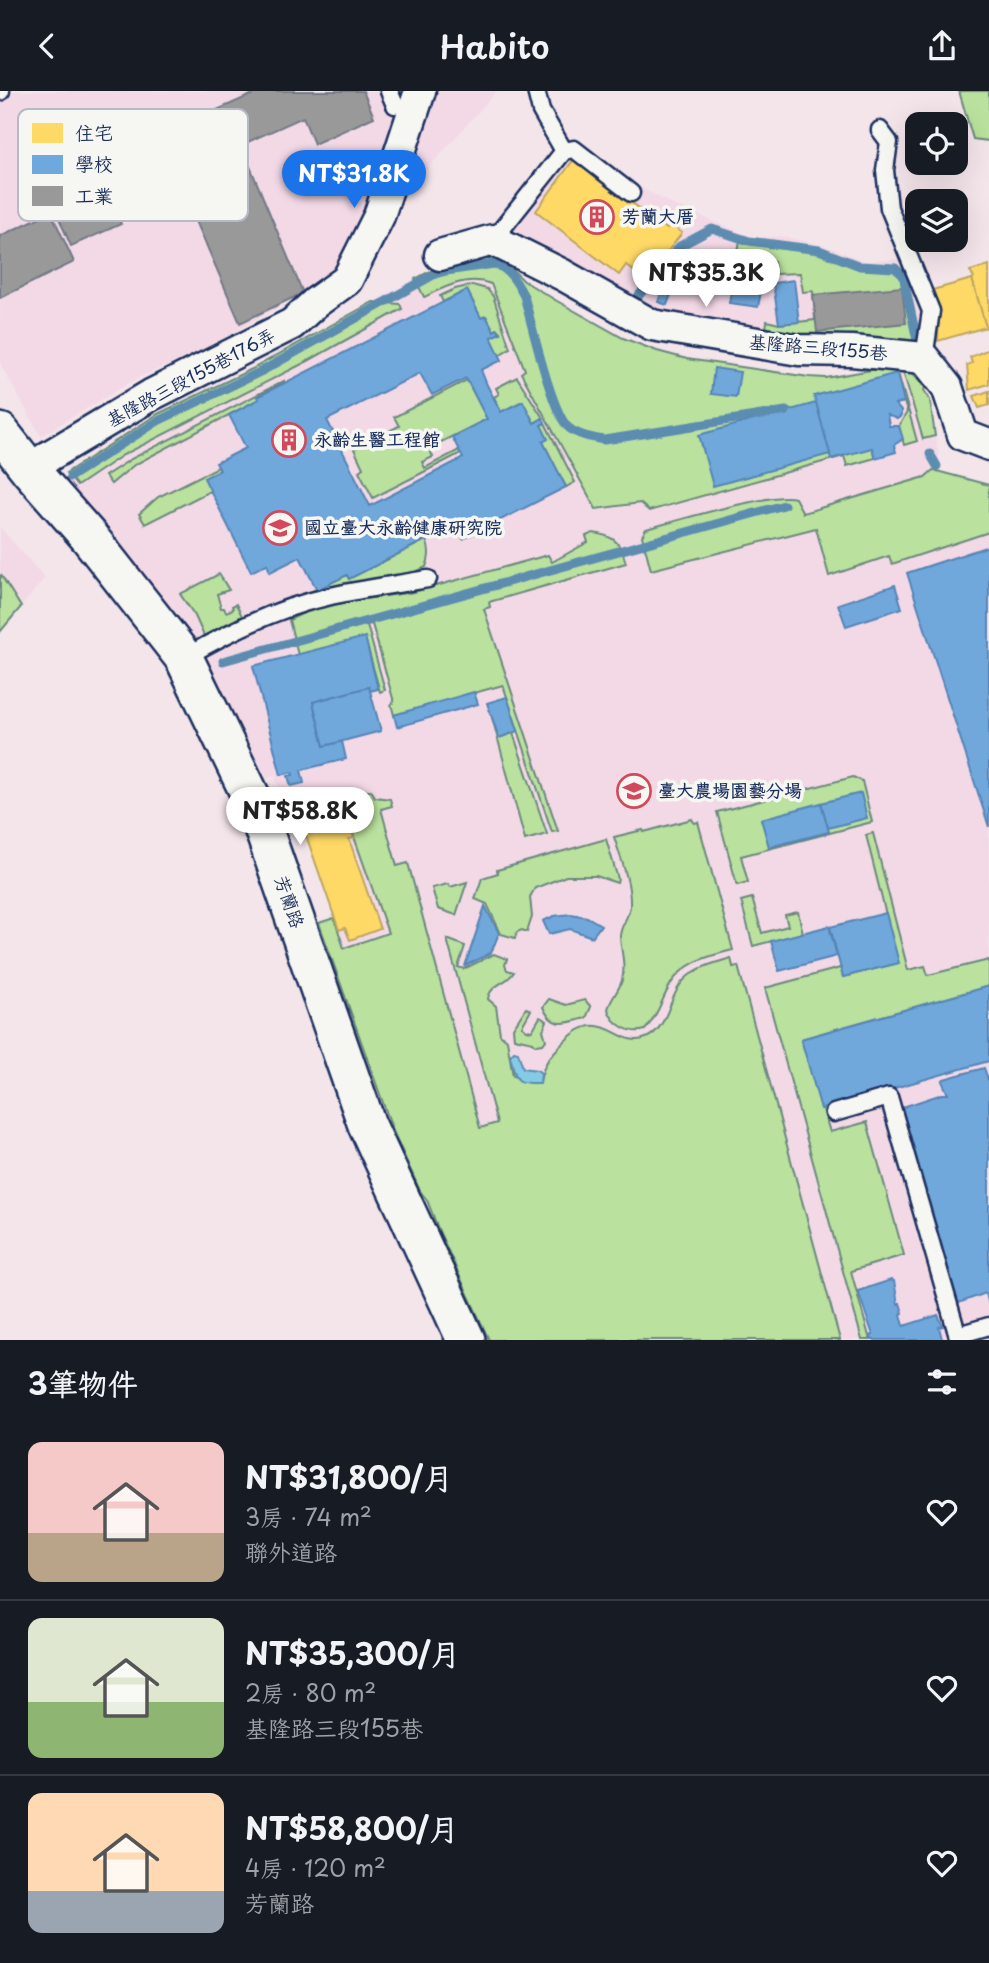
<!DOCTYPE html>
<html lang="zh-TW">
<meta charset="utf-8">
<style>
:root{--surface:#171b24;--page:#242831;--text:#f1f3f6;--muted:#9ea1a6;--line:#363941;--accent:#1a73e8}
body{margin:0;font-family:"Playpen Sans","LXGW WenKai TC",sans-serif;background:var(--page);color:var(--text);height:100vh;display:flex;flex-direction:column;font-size:26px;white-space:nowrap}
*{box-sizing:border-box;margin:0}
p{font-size:23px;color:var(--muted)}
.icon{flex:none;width:38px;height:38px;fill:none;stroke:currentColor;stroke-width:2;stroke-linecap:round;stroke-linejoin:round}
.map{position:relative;height:1249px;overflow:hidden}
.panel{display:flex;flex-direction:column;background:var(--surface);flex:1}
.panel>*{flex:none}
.buttons{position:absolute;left:905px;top:21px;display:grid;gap:14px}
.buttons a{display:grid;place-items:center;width:63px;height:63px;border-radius:14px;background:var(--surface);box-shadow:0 7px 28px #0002;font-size:35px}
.price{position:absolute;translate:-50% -60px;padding:0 16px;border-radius:24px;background:#fff;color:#222;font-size:23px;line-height:46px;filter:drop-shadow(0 2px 4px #0008)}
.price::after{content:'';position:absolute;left:50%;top:42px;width:21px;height:16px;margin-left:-10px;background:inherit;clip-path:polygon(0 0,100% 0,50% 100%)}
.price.selected{background:var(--accent);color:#fff}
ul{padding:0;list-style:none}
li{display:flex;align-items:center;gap:21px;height:175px;padding:0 28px}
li+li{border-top:2px solid var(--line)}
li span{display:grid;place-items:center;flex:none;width:196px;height:140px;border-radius:14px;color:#555}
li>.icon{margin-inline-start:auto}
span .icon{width:84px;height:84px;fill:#fffc;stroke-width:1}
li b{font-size:30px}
h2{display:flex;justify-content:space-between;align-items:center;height:84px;padding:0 28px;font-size:30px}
header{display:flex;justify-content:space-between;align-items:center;height:91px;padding:0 28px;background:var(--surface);font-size:32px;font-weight:600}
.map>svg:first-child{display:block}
.built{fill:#f3d9e6}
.green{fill:#bae19d;stroke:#6a887e;stroke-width:2}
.water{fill:#85cae7;stroke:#5b8cb0;stroke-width:2}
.homes{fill:#ffd966;stroke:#bba664;stroke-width:2}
.schools{fill:#6fa8dc;stroke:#5684b6;stroke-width:2;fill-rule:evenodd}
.industry{fill:#999;stroke:#737987;stroke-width:2}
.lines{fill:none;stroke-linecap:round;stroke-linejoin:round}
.stream{stroke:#5b8cb0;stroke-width:9}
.service-casing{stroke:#1b2f5e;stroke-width:21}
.minor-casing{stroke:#1b2f5e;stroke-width:35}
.tertiary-casing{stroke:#1b2f5e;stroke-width:42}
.service{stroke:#f6f6f2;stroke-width:16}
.minor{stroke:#f6f6f2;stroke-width:30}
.tertiary{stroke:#f6f6f2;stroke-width:37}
.labels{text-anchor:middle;stroke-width:7;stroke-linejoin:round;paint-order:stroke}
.poi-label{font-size:18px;font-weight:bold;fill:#1b2f5e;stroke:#f6f6f2;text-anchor:start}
.street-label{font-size:18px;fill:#1b2f5e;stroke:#f6f6f2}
.key{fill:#f6f6f2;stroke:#b4bac6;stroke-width:2}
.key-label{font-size:19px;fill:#1b2f5e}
</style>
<header><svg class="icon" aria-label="back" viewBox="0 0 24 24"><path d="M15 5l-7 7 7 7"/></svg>Habito<svg class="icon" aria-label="share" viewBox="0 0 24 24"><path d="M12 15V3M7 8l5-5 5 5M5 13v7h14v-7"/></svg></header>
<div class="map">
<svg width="989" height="1249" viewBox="0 0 989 1249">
<rect width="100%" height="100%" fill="#f4e5eb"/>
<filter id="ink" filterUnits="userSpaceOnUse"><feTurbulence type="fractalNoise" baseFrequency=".0143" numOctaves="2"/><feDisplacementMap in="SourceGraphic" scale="14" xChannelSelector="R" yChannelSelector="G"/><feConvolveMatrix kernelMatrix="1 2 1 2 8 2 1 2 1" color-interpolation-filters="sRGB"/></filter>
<g filter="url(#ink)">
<g class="built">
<path d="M 0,0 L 497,0 L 328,189 L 195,263 L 138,287 L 41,345 L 0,273 Z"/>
<path d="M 574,50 L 632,92 L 676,115 L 755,147 L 781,145 L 826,155 L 864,170 L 900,168 L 920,217 L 921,254 L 864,254 L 658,225 L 506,143 L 551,68 Z"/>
<path d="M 500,167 L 524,190 L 557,210 L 623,247 L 657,260 L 687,268 L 809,286 L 826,287 L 905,273 L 925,296 L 924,299 L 930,309 L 940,372 L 933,379 L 989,394 L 989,1249 L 501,1249 L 344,858 L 299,725 L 291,727 L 274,685 L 267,688 L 203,563 L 65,391 L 66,382 L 158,323 L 252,278 L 438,175 Z"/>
<path d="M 0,436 L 45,487 L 0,541 Z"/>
</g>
<g class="green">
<path d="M 959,0 L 989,0 L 989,50 L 973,48 Z"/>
<path d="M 740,149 L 818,161 L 860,177 L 893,179 L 902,185 L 916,253 L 765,246 L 767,230 L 779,233 L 815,229 L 813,200 L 803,201 L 800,182 L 775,183 L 774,170 L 767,168 L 767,166 L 738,161 Z"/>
<path d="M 500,167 L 524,190 L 557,210 L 623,247 L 657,260 L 687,268 L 809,286 L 826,287 L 905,273 L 925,296 L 924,299 L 930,309 L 935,345 L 923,348 L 903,280 L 898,282 L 917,350 L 904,354 L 899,335 L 907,321 L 904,311 L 884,316 L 889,335 L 881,337 L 872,357 L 875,367 L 847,375 L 844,365 L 649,420 L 640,412 L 596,418 L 521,282 L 525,279 L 491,193 C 467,184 445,196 424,206 L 415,188 C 447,170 465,169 500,167 Z"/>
<path d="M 472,194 L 487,198 L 493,205 L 510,257 L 499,264 L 491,246 L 500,241 L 497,238 L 494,240 L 486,225 L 481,227 L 467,199 L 443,211 L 440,205 L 455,198 Z"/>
<path d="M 373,211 L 400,213 L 402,218 L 308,270 L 123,364 L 77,395 L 66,382 L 158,323 L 252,278 Z"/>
<path d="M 517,286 L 543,327 L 534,332 L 522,310 L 501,321 L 494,306 L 499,303 L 496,297 Z"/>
<path d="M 467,289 L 487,328 L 429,357 L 433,366 L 422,371 L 425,377 L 459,359 L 461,362 L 373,407 L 359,380 L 363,377 L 354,358 L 399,335 L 394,326 Z"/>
<path d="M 284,290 L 284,292 L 258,305 L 259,308 L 134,374 L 111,393 L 105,385 L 131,368 Z"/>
<path d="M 545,332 L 575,391 L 566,396 L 543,351 L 541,334 Z"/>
<path d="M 218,376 L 220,379 L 210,400 L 145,433 L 139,423 L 158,406 Z"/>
<path d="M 933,379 L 989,394 L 989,441 L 892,473 L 889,465 L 829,485 L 816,437 L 651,479 L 642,445 L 646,438 C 672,431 775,400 795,407 L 803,422 L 925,386 Z"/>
<path d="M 593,442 C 615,445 620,451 626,472 L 489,511 L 490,516 L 484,518 L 558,740 L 552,741 L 503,594 L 394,624 L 391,613 L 394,611 L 372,533 L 367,534 L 385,599 L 380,601 L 365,547 L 298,564 L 289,529 L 320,514 L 414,501 L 548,464 L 552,471 L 588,451 L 586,445 Z"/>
<path d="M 426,449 C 430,459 430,465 426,476 L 403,487 L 284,513 L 347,484 L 349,488 Z"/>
<path d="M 219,483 L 229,499 L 217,503 L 221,517 L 224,517 L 226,521 L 233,518 L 232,515 L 236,513 L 242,525 L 204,545 L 195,525 L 180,503 Z"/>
<path d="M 1,484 L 21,516 L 0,541 L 0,485 Z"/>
<path d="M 490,619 L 499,647 L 513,642 L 547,743 L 525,749 Z"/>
<path d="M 853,686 L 862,690 L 872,731 L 741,765 L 748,791 L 737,794 L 717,721 Z"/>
<path d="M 371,699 L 375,706 L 390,708 L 392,715 L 381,718 L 397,775 L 408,772 L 480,1037 L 497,1032 L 447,848 L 465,855 L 458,876 L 464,878 L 494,863 L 507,868 L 505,874 L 507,879 L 514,881 C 507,893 490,893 488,908 L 496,915 L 500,943 L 507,949 L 513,985 L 540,991 C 544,971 549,966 564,951 C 603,911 618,959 646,947 C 667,938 668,911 680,894 C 692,877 712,873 731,867 L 733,876 L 738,875 L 840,1249 L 489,1249 L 439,1140 L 427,1109 L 420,1100 L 393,1040 L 319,832 L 334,827 L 344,857 L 388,842 L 341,709 Z"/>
<path d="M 692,728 L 694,732 L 698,731 L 733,859 C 709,865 682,871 669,896 C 661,911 657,926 645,939 C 630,944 612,933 608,918 C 611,907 619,900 622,889 C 626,874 621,861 620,846 C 620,834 629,827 630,815 C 631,792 621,768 614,746 L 643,739 L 644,741 Z"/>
<path d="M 873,742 L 908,879 L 925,875 L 928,884 L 989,869 L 989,895 L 801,948 L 830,1041 L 867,1031 L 904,1164 L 851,1180 L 870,1249 L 862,1249 L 765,897 L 840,877 L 843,886 L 898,872 L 866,744 Z"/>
<path d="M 606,748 L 618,788 L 617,792 L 596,785 L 566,785 L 535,797 L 530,806 L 532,826 L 527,841 L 522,839 L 517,841 L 515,847 L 501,843 L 487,813 L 475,808 L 482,787 L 498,782 L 497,779 Z"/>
<path d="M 467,791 L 456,824 L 438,818 L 432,797 L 448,793 L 450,796 Z"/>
<path d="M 752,807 L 762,842 L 788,835 L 785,824 L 798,821 L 803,842 L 753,855 L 741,810 Z"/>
<path d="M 549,908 L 566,914 L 585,909 L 591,916 L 586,927 C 566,932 553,939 543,916 Z"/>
<path d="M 526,917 L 531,919 L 522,935 L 527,939 L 532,940 L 540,926 L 547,930 L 543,939 L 546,949 L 543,953 L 536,954 L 533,951 L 514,947 L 513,937 Z"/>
</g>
<path class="water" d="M 514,960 L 518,961 L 523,977 L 537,979 L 541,982 L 540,992 C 513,993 517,989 510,965 Z"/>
<g class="homes">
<path d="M 574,68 L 667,138 L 670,133 L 682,142 L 654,178 L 644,170 L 635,181 L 626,174 L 619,184 L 536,120 Z"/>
<path d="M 989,174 L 989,237 L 986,237 L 972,188 L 974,187 L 970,180 Z"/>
<path d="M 972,188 L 986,236 L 938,250 L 939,222 L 929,200 Z"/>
<path d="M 989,258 L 989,293 L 969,299 L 967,274 L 972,272 L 970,266 Z"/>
<path d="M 989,300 L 989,314 L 979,317 L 974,305 Z"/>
<path d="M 341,709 L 354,747 L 349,748 L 380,838 L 350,849 L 345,837 L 339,839 L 299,724 Z"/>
</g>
<g class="schools">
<path d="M 738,161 L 768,166 L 758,216 L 729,212 Z"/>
<path d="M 667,187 L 676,190 L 667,214 L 658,211 Z"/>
<path d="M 794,189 L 799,231 L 779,233 L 773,192 Z"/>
<path d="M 467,199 L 481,227 L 486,225 L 494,240 L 497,238 L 500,242 L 491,246 L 502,269 L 481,279 L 487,294 L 501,321 L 523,310 L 534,332 L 543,327 L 545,332 L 541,334 L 548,348 L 543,351 L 566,396 L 463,448 L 455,434 L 349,488 L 347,484 L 317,499 L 300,466 L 270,481 L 267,473 L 251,481 L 204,387 L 220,379 L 216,372 L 246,357 L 229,324 L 259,308 L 257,306 ZM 420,282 L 432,304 L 466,287 L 487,328 L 452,346 L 463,367 L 370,415 L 327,329 Z"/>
<path d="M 714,277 L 740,281 L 736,306 L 711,303 Z"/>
<path d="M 897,282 L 904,311 L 895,313 L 901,320 L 901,325 L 897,328 L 887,324 L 889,335 L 899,335 L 903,348 L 894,354 L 896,361 L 875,367 L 872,357 L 831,368 L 814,305 Z"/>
<path d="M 816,312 L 830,363 L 713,395 L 699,344 Z"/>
<path d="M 989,455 L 989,736 L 907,482 Z"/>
<path d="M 895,494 L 902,517 L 846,535 L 838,513 Z"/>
<path d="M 365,546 L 378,598 L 370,600 L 369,596 L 313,611 L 324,655 L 342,650 L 346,668 L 301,679 L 304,692 L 291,695 L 288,685 L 293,684 L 292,681 L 281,684 L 253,575 Z"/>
<path d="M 369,596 L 381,640 L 324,655 L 313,611 Z"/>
<path d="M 474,601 L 478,613 L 397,636 L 394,624 Z"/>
<path d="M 507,606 L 518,640 L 499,647 L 487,612 Z"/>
<path d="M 861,702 L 867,727 L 828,737 L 821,712 Z"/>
<path d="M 821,712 L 829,741 L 769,756 L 761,728 Z"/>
<path d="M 485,815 L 499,842 L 491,862 L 465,875 Z"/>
<path d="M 886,822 L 899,872 L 843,886 L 830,836 Z"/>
<path d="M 571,823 L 587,826 L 601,834 L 592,846 L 570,838 L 549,843 L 543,830 L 554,825 Z"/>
<path d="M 829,835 L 837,865 L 779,880 L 771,850 Z"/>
<path d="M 989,895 L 989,970 L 821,1018 L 801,948 Z"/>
<path d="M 984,977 L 989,991 L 989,1214 L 986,1202 L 956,1213 L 900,1017 L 942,1003 L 948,1003 L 942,990 L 944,988 Z"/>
<path d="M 891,1189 L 894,1190 L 898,1213 L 900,1212 L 903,1222 L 901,1223 L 904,1235 L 938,1224 L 943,1235 L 939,1236 L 942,1248 L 947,1249 L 872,1249 L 870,1245 L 873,1244 L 858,1200 Z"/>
</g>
<g class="industry">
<path d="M 260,0 L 363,0 L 374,26 L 314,53 L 303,26 L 241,54 L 303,202 L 240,232 L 174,79 L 110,107 L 121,133 L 71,155 L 45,95 Z"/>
<path d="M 51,121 L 74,171 L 0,207 L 0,145 Z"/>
<path d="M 902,196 L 906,232 L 817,241 L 813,204 Z"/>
</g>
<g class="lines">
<g class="stream">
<path d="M 631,214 L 680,155 L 712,138 L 749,150 L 819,159 L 860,175 L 895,177 L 903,184 L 918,254"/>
<path d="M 930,363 L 937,375"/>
<path d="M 70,386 L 158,330 L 262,280 L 435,183 L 446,180 L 494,173 C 509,177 517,192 524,205 C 531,230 552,324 569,337 C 579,345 593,347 605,349 L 786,320"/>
<path d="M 223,570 L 784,414"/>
</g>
<g class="service-casing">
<g id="service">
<path d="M 389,0 L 395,14"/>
<path d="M 536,0 L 541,20 L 564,60"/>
<path d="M 0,1 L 1,0"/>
<path d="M 880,39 L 889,51 L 885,79 L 889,117 L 931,220 L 924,267"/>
<path d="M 493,149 L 564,60 L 574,58 L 631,102"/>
<path d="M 184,567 C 228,541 277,517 327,506 C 360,498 394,494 428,488"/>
<path d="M 834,1022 L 889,1006 L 959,1249"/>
<path d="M 958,1244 L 989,1235"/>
</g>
</g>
<g class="minor-casing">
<g id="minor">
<path d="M 440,164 L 493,149 L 563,184 L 652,234 L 799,259 L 852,260 L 924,267 L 947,296 L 963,344 L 989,354"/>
<path d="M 30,379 L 49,365 L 151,304 L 292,233 L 315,212 L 347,189 L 379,125 L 420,0"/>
</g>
</g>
<g class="tertiary-casing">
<path id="tertiary" d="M 0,341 L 30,379 L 89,446 L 184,567 L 255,714 L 367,1034 L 466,1249"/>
</g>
<use href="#service" class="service"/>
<use href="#minor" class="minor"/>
<use href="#tertiary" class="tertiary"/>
</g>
</g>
<defs>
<g id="building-ring" transform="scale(1.75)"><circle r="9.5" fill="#f6f6f2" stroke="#d1495b" stroke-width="1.5"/><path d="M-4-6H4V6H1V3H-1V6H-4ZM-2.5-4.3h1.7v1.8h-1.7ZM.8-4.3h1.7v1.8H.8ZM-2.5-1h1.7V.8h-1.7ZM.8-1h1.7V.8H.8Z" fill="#d1495b"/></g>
<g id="university-ring" transform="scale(1.75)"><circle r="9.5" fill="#f6f6f2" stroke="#d1495b" stroke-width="1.5"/><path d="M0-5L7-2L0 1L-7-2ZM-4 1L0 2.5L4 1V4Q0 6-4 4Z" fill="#d1495b"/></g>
</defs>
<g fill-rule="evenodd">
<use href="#building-ring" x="597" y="126"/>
<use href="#building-ring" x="289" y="349"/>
<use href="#university-ring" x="280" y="437"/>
<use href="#university-ring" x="634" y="700"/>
</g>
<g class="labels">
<g class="poi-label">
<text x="622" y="132">芳蘭大厝</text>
<text x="314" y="355">永齡生醫工程館</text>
<text x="304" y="443">國立臺大永齡健康研究院</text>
<text x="658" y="706">臺大農場園藝分場</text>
</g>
<g class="street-label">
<text transform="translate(818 257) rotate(5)" y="6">基隆路三段155巷</text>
<text transform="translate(191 287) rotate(-28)" y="6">基隆路三段155巷176弄</text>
<text transform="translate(289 811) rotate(71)" y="6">芳蘭路</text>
</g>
</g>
<rect x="18" y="18" width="230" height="112" rx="10" class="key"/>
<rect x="32" y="32" width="31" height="20" fill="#ffd966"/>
<rect x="32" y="64" width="31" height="19" fill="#6fa8dc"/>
<rect x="32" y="95" width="31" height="20" fill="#999"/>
<g class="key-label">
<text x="75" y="49">住宅</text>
<text x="75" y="80">學校</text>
<text x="75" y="112">工業</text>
</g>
</svg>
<div class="buttons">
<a><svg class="icon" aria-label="locate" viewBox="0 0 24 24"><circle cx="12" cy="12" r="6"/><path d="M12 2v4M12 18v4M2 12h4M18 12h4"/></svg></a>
<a><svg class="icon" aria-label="layers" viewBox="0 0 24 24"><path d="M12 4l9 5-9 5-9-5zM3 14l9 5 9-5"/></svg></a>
</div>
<b class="price selected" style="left:354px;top:119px">NT$31.8K</b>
<b class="price" style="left:706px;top:218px">NT$35.3K</b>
<b class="price" style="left:300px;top:756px">NT$58.8K</b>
</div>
<section class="panel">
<h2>3筆物件<svg class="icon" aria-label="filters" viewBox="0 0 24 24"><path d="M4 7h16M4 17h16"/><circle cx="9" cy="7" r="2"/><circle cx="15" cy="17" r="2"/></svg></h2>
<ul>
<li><span style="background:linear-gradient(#f6c9c9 65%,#b9a48a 0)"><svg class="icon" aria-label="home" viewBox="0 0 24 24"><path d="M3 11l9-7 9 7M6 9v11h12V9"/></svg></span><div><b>NT$31,800/月</b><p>3房 · 74 m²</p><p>聯外道路</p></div><svg class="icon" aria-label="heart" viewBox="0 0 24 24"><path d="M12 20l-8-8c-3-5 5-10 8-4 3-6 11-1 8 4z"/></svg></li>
<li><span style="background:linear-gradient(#dfe7d0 60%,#8fb573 0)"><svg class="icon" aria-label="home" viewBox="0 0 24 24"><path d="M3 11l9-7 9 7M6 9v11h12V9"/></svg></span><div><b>NT$35,300/月</b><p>2房 · 80 m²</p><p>基隆路三段155巷</p></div><svg class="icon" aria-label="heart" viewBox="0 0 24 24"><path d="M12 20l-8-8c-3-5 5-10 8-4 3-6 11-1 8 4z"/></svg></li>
<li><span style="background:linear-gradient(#ffd9b3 70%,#9aa5b1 0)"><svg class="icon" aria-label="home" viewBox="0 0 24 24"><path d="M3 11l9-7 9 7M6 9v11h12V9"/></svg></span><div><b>NT$58,800/月</b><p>4房 · 120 m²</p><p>芳蘭路</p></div><svg class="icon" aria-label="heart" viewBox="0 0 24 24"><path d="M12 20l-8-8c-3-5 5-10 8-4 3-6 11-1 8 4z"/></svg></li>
</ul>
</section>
